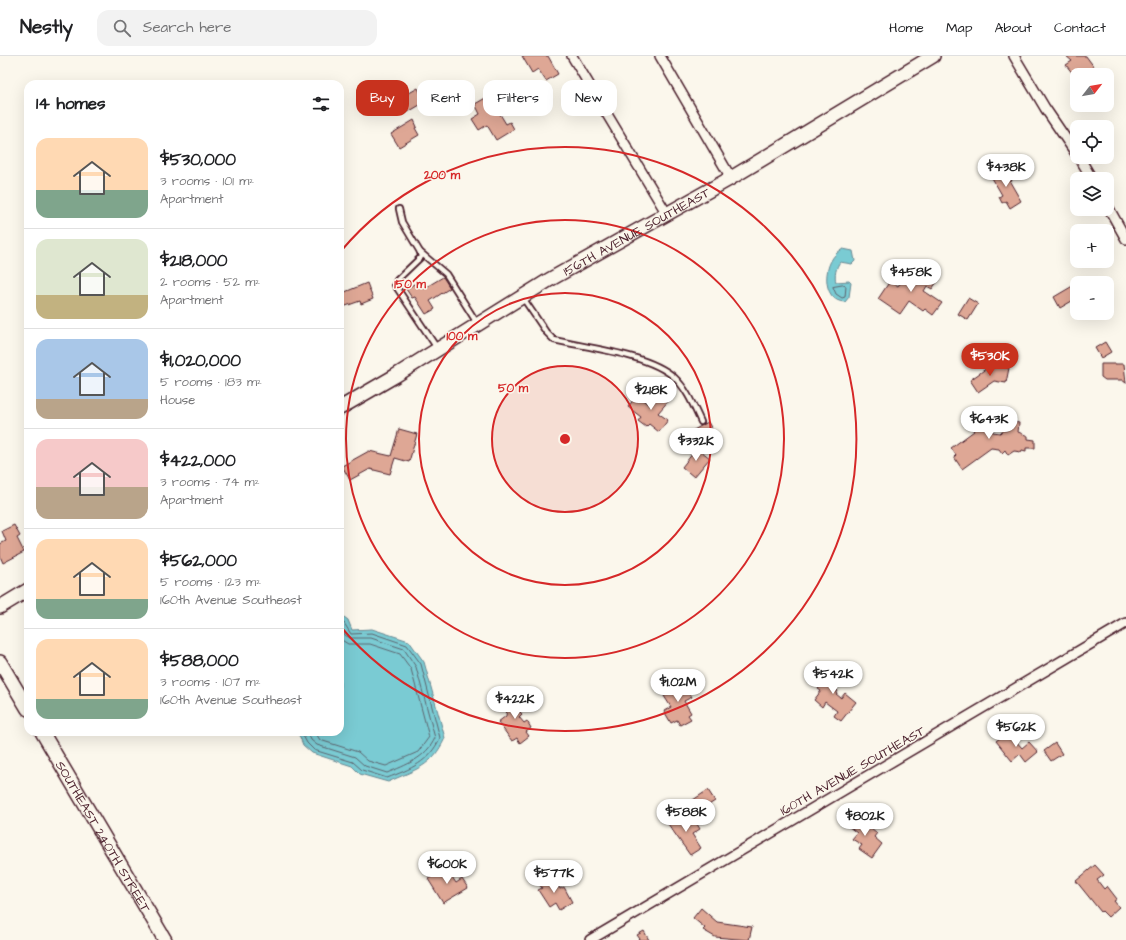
<!DOCTYPE html>
<meta charset="utf-8">
<style>
:root{--surface:#fff;--page:#f2f2f2;--text:#202124;--muted:#757577;--line:#e0e0e0;--accent:#c8321e}
body{margin:0;font-family:"Architects Daughter",sans-serif;background:var(--page);color:var(--text);height:100vh;display:flex;flex-direction:column;font-size:15px;white-space:nowrap}
*{box-sizing:border-box;margin:0}
p{font-size:13px;color:var(--muted)}
.icon{flex:none;width:22px;height:22px;fill:none;stroke:currentColor;stroke-width:2;stroke-linecap:round;stroke-linejoin:round}
.map{position:relative;flex:1;overflow:hidden}
.panel{position:absolute;left:24px;top:24px;width:320px;height:656px;display:flex;flex-direction:column;background:var(--surface);border-radius:12px;box-shadow:0 4px 16px #0002}
.panel>*{flex:none}
.top-card{position:absolute;left:356px;top:24px;width:380px;height:36px;display:flex;gap:8px}
.needle{width:26px;rotate:59deg}
.tools{position:absolute;left:1070px;top:12px;display:grid;gap:8px}
.tools a{display:grid;place-items:center;width:44px;height:44px;border-radius:8px;background:var(--surface);box-shadow:0 4px 16px #0002;font-size:20px}
.price{position:absolute;translate:-50% -34px;padding:0 9px;border-radius:14px;background:#fff;color:#222;font-size:13px;line-height:26px;filter:drop-shadow(0 1px 2px #0008)}
.price::after{content:'';position:absolute;left:50%;top:24px;width:12px;height:9px;margin-left:-6px;background:inherit;clip-path:polygon(0 0,100% 0,50% 100%)}
.price.selected{background:var(--accent);color:#fff}
ul{padding:0;list-style:none}
li{display:flex;align-items:center;gap:12px;height:100px;padding:0 12px}
li+li{border-top:1px solid var(--line)}
li span{display:grid;place-items:center;flex:none;width:112px;height:80px;border-radius:12px;color:#555}
li>.icon{margin-inline-start:auto}
span .icon{width:48px;height:48px;fill:#fffc;stroke-width:1}
li b{font-size:17px}
h2{display:flex;justify-content:space-between;align-items:center;height:48px;padding:0 12px;font-size:17px}
.chip{padding:0 14px;border-radius:12px;background:var(--surface);box-shadow:0 4px 16px #0002;font-size:14px;line-height:36px}
.chip.selected{background:var(--accent);color:#fff}
header{display:flex;align-items:center;gap:24px;box-sizing:border-box;height:56px;padding:0 20px;background:var(--surface);border-bottom:1px solid var(--line)}
header strong{font-size:19px}
nav{display:flex;gap:22px;margin-inline-start:auto;font-size:14px}
.search{width:280px;height:36px;background:var(--page);display:flex;align-items:center;gap:10px;box-sizing:border-box;padding:0 14px;border-radius:12px;color:var(--muted);font-size:15px}
.map>svg:first-child{display:block}
.water{fill:#7acbd3;stroke:#678690}
.lines{fill:none;stroke-linecap:round;stroke-linejoin:round}
.shore{stroke:#5d646e;stroke-width:1}
.building{fill:#dea795;stroke:#4a1f2b}
.lane-casing{stroke:#4a1f2b;stroke-width:8}
.street-casing{stroke:#4a1f2b;stroke-width:12}
.secondary-casing{stroke:#4a1f2b;stroke-width:16}
.lane{stroke:#fbf7ec;stroke-width:4.5}
.street{stroke:#fbf7ec;stroke-width:9}
.secondary{stroke:#fbf7ec;stroke-width:13}
.ring{fill:none;stroke:#d62828;stroke-width:2}
.labels{text-anchor:middle;stroke-width:3;stroke-linejoin:round;paint-order:stroke}
.street-label{font-size:13px;fill:#4a1f2b;stroke:#fbf7ec}
.centre{fill:#d62828;stroke:#fbf7ec;stroke-width:2}
.ring-label{font-size:12px;text-anchor:middle;font-weight:bold;fill:#d62828;stroke:#fbf7ec;stroke-width:3;stroke-linejoin:round;paint-order:stroke}
</style>
<header>
<strong>Nestly</strong>
<div class="search"><svg class="icon" aria-label="search" viewBox="0 0 24 24"><circle cx="10" cy="10" r="6"/><path d="M15 15l6 6"/></svg>Search here</div>
<nav><a>Home</a><a>Map</a><a>About</a><a>Contact</a></nav>
</header>
<div class="map">
<svg width="1126" height="884" viewBox="0 0 1126 884">
<rect width="100%" height="100%" fill="#fbf7ec"/>
<filter id="ink" filterUnits="userSpaceOnUse"><feTurbulence type="fractalNoise" baseFrequency=".025" numOctaves="2"/><feDisplacementMap in="SourceGraphic" scale="8" xChannelSelector="R" yChannelSelector="G"/><feConvolveMatrix kernelMatrix="1 2 1 2 8 2 1 2 1" color-interpolation-filters="sRGB"/></filter>
<g filter="url(#ink)">
<g class="water">
<path d="M 843,193 L 853,195 L 855,205 L 852,208 L 840,206 C 836,211 834,220 836,226 L 849,225 L 851,227 L 849,241 L 845,246 C 821,246 821,203 843,193 Z"/>
<path d="M 344,561 L 348,564 L 352,574 L 372,573 L 409,585 L 424,606 L 445,682 C 432,711 416,713 388,726 L 360,718 L 352,710 L 312,697 L 303,689 L 300,681 L 296,676 L 340,676 L 340,562 Z"/>
</g>
<g class="lines">
<g class="shore">
<path d="M 843,229 L 846,230 L 845,241 L 842,242 L 836,238 L 833,231 Z"/>
<path d="M 301,676 L 307,687 L 314,694 L 353,706 L 362,714 L 387,722 C 411,713 429,706 440,682 L 421,608 L 407,589 L 372,577 L 351,578 L 344,567 L 340,566"/>
<path d="M 308,676 L 311,684 L 317,689 L 355,701 L 365,710 L 387,717 C 406,709 426,702 435,682 L 416,611 L 404,593 L 371,582 L 350,582 L 345,579 L 340,571"/>
<path d="M 315,676 L 320,684 L 358,696 L 368,705 L 386,710 L 418,696 L 429,681 L 411,613 L 400,598 L 370,588 L 348,588 L 340,583"/>
</g>
</g>
<g class="building">
<path d="M 522,0 L 548,0 L 558,18 L 546,25 L 538,13 L 532,17 Z"/>
<path d="M 1066,0 L 1086,0 L 1097,15 L 1091,19 L 1077,19 L 1077,23 L 1066,9 L 1072,5 Z"/>
<path d="M 418,32 L 425,46 L 403,59 L 395,45 Z"/>
<path d="M 489,40 L 506,68 L 510,66 L 514,73 L 496,84 L 487,69 L 479,74 L 472,63 L 480,58 L 475,48 Z"/>
<path d="M 414,64 L 417,71 L 415,72 L 419,79 L 399,91 L 391,78 Z"/>
<path d="M 1005,112 L 1012,125 L 1010,126 L 1021,145 L 1010,152 L 1006,145 L 1002,147 L 999,141 L 1002,139 L 991,120 Z"/>
<path d="M 906,213 L 912,217 L 908,223 L 915,227 L 924,213 L 939,223 L 932,233 L 927,230 L 924,235 L 942,247 L 933,259 L 925,253 L 923,255 L 909,245 L 900,258 L 878,243 L 890,225 L 898,230 L 902,225 L 899,223 Z"/>
<path d="M 443,221 L 450,232 L 430,245 L 435,253 L 426,258 L 415,241 L 412,242 L 406,233 L 419,225 L 423,233 Z"/>
<path d="M 367,227 L 373,243 L 361,248 L 360,245 L 343,251 L 340,238 Z"/>
<path d="M 1076,228 L 1077,242 L 1060,252 L 1054,241 Z"/>
<path d="M 968,242 L 978,248 L 968,264 L 958,258 Z"/>
<path d="M 1105,286 L 1111,296 L 1101,302 L 1095,292 Z"/>
<path d="M 1101,308 L 1124,308 L 1126,327 L 1122,324 L 1105,324 L 1101,321 Z"/>
<path d="M 990,310 L 1009,312 L 1006,327 L 994,325 L 978,336 L 970,324 Z"/>
<path d="M 661,336 L 670,343 L 658,357 L 668,364 L 659,376 L 649,368 L 646,371 L 638,365 L 641,361 L 628,351 L 637,339 L 650,350 Z"/>
<path d="M 976,351 L 993,376 L 1000,377 L 1003,374 L 1007,374 L 1008,365 L 1019,367 L 1018,376 L 1028,380 L 1028,383 L 1035,384 L 1035,392 L 1026,392 L 1026,395 L 1022,394 L 1021,396 L 1014,395 L 1008,399 L 1005,394 L 1002,397 L 999,393 L 991,392 L 962,413 L 954,401 L 956,399 L 951,392 L 974,375 L 963,361 Z"/>
<path d="M 708,366 L 714,377 L 708,380 L 711,385 L 703,389 L 701,385 L 699,386 L 692,375 Z"/>
<path d="M 399,373 L 417,378 L 409,406 L 395,402 L 390,418 L 370,413 L 350,424 L 342,410 L 369,395 L 391,400 Z"/>
<path d="M 697,392 L 710,402 L 694,421 L 682,411 Z"/>
<path d="M 14,469 L 20,480 L 17,482 L 24,496 L 3,507 L 0,500 L 0,488 L 6,485 L 2,475 Z"/>
<path d="M 829,609 L 839,617 L 830,629 L 838,635 L 836,638 L 841,642 L 845,637 L 856,646 L 841,665 L 834,660 L 837,655 L 825,646 L 822,651 L 814,644 L 821,635 L 818,633 L 824,625 L 819,622 Z"/>
<path d="M 680,622 L 692,641 L 684,645 L 691,657 L 688,659 L 691,663 L 680,669 L 677,664 L 671,667 L 664,655 L 671,651 L 664,640 L 671,636 L 667,630 Z"/>
<path d="M 509,636 L 520,638 L 517,653 L 522,658 L 519,661 L 524,667 L 527,665 L 531,672 L 526,676 L 529,680 L 520,687 L 517,682 L 512,685 L 498,666 L 506,660 Z"/>
<path d="M 1008,676 L 1022,692 L 1029,686 L 1038,696 L 1026,706 L 1020,698 L 1012,705 L 996,685 Z"/>
<path d="M 1055,687 L 1062,698 L 1051,705 L 1044,695 Z"/>
<path d="M 708,734 L 715,745 L 699,755 L 693,744 Z"/>
<path d="M 681,759 L 685,765 L 692,760 L 700,773 L 692,778 L 701,792 L 690,799 L 668,768 Z"/>
<path d="M 856,759 L 877,777 L 874,781 L 882,788 L 872,802 L 859,793 L 862,789 L 852,783 L 857,777 L 848,770 Z"/>
<path d="M 1095,809 L 1104,819 L 1097,824 L 1104,833 L 1107,830 L 1117,843 L 1114,845 L 1119,851 L 1108,861 L 1102,855 L 1101,856 L 1076,825 Z"/>
<path d="M 446,812 L 456,827 L 462,823 L 468,832 L 443,847 L 428,823 Z"/>
<path d="M 552,820 L 560,833 L 564,831 L 572,846 L 559,854 L 555,847 L 549,851 L 538,834 L 542,832 L 539,828 Z"/>
<path d="M 701,852 L 717,866 L 752,871 L 749,884 L 715,881 L 703,874 L 705,872 L 693,862 Z"/>
<path d="M 644,875 L 649,884 L 638,884 L 640,883 L 637,879 Z"/>
</g>
<g class="lines">
<g class="lane-casing">
<g id="lane">
<path d="M 399,153 L 402,166 L 420,196 L 421,201 L 397,224 L 395,229 L 437,292"/>
<path d="M 420,196 L 446,218 L 477,267"/>
<path d="M 523,242 L 546,276 L 554,284 C 588,292 648,298 674,321 C 687,333 694,351 701,366"/>
</g>
</g>
<g class="street-casing">
<g id="street">
<path d="M 572,0 L 667,158"/>
<path d="M 660,0 L 731,122"/>
<path d="M 1014,0 L 1045,52 L 1077,99"/>
<path d="M 1079,101 L 1092,123"/>
<path d="M 1107,149 L 1126,183"/>
<path d="M 590,884 L 1126,567"/>
</g>
</g>
<g class="secondary-casing">
<g id="secondary">
<path id="s1" d="M 340,352 L 395,320 L 549,224 L 731,122 L 933,0"/>
<path d="M 0,551 L 28,534"/>
<path d="M 0,606 L 28,653"/>
<path id="s2" d="M 42,676 L 165,884"/>
</g>
</g>
<use href="#lane" class="lane"/>
<use href="#street" class="street"/>
<use href="#secondary" class="secondary"/>
</g>
</g>
<circle cx="565" cy="383" r="73" fill="#d62828" fill-opacity=".12"/>
<g class="ring">
<circle cx="565" cy="383" r="73"/>
<circle cx="565" cy="383" r="146"/>
<circle cx="565" cy="383" r="219"/>
<path d="M341 195A292 292 0 1 1 341 571"/>
</g>
<g class="labels">
<g class="street-label">
<text dy="5" stroke="none"><textPath href="#s1" startOffset="345">156TH AVENUE SOUTHEAST</textPath></text>
<text transform="translate(852 714) rotate(-30)" y="5">160TH AVENUE SOUTHEAST</text>
<text dy="5" stroke="none"><textPath href="#s2" startOffset="121">SOUTHEAST 240TH STREET</textPath></text>
</g>
</g>
<circle cx="565" cy="383" r="6" class="centre"/>
<g class="ring-label">
<text x="442" y="123">200 m</text>
<text x="410" y="232">150 m</text>
<text x="462" y="284">100 m</text>
<text x="513" y="336">50 m</text>
</g>
</svg>
<div class="tools">
<a><svg class="needle" viewBox="-14 -14 28 28"><path d="M0-13l5 13h-10z" fill="#e53935"/><path d="M0 13l5-13h-10z" fill="#757577"/></svg></a>
<a><svg class="icon" aria-label="locate" viewBox="0 0 24 24"><circle cx="12" cy="12" r="6"/><path d="M12 2v4M12 18v4M2 12h4M18 12h4"/></svg></a>
<a><svg class="icon" aria-label="layers" viewBox="0 0 24 24"><path d="M12 4l9 5-9 5-9-5zM3 14l9 5 9-5"/></svg></a>
<a>+</a>
<a>−</a>
</div>
<b class="price" style="left:1006px;top:132px">$438K</b>
<b class="price" style="left:911px;top:237px">$458K</b>
<b class="price selected" style="left:990px;top:321px">$530K</b>
<b class="price" style="left:651px;top:355px">$218K</b>
<b class="price" style="left:989px;top:384px">$643K</b>
<b class="price" style="left:696px;top:406px">$332K</b>
<b class="price" style="left:833px;top:639px">$542K</b>
<b class="price" style="left:678px;top:647px">$1.02M</b>
<b class="price" style="left:515px;top:664px">$422K</b>
<b class="price" style="left:1016px;top:692px">$562K</b>
<b class="price" style="left:686px;top:777px">$588K</b>
<b class="price" style="left:865px;top:781px">$802K</b>
<b class="price" style="left:447px;top:829px">$600K</b>
<b class="price" style="left:554px;top:838px">$577K</b>
<div class="top-card">
<a class="chip selected">Buy</a>
<a class="chip">Rent</a>
<a class="chip">Filters</a>
<a class="chip">New</a>
</div>
<section class="panel">
<h2>14 homes<svg class="icon" aria-label="filters" viewBox="0 0 24 24"><path d="M4 7h16M4 17h16"/><circle cx="9" cy="7" r="2"/><circle cx="15" cy="17" r="2"/></svg></h2>
<ul>
<li><span style="background:linear-gradient(#ffd9b3 65%,#7fa58c 0)"><svg class="icon" aria-label="home" viewBox="0 0 24 24"><path d="M3 11l9-7 9 7M6 9v11h12V9"/></svg></span><div><b>$530,000</b><p>3 rooms · 101 m²</p><p>Apartment</p></div></li>
<li><span style="background:linear-gradient(#dfe7d0 70%,#c2b280 0)"><svg class="icon" aria-label="home" viewBox="0 0 24 24"><path d="M3 11l9-7 9 7M6 9v11h12V9"/></svg></span><div><b>$218,000</b><p>2 rooms · 52 m²</p><p>Apartment</p></div></li>
<li><span style="background:linear-gradient(#a9c7e8 75%,#b9a48a 0)"><svg class="icon" aria-label="home" viewBox="0 0 24 24"><path d="M3 11l9-7 9 7M6 9v11h12V9"/></svg></span><div><b>$1,020,000</b><p>5 rooms · 183 m²</p><p>House</p></div></li>
<li><span style="background:linear-gradient(#f6c9c9 60%,#b9a48a 0)"><svg class="icon" aria-label="home" viewBox="0 0 24 24"><path d="M3 11l9-7 9 7M6 9v11h12V9"/></svg></span><div><b>$422,000</b><p>3 rooms · 74 m²</p><p>Apartment</p></div></li>
<li><span style="background:linear-gradient(#ffd9b3 75%,#7fa58c 0)"><svg class="icon" aria-label="home" viewBox="0 0 24 24"><path d="M3 11l9-7 9 7M6 9v11h12V9"/></svg></span><div><b>$562,000</b><p>5 rooms · 123 m²</p><p>160th Avenue Southeast</p></div></li>
<li><span style="background:linear-gradient(#ffd9b3 75%,#7fa58c 0)"><svg class="icon" aria-label="home" viewBox="0 0 24 24"><path d="M3 11l9-7 9 7M6 9v11h12V9"/></svg></span><div><b>$588,000</b><p>3 rooms · 107 m²</p><p>160th Avenue Southeast</p></div></li>
</ul>
</section>
</div>
